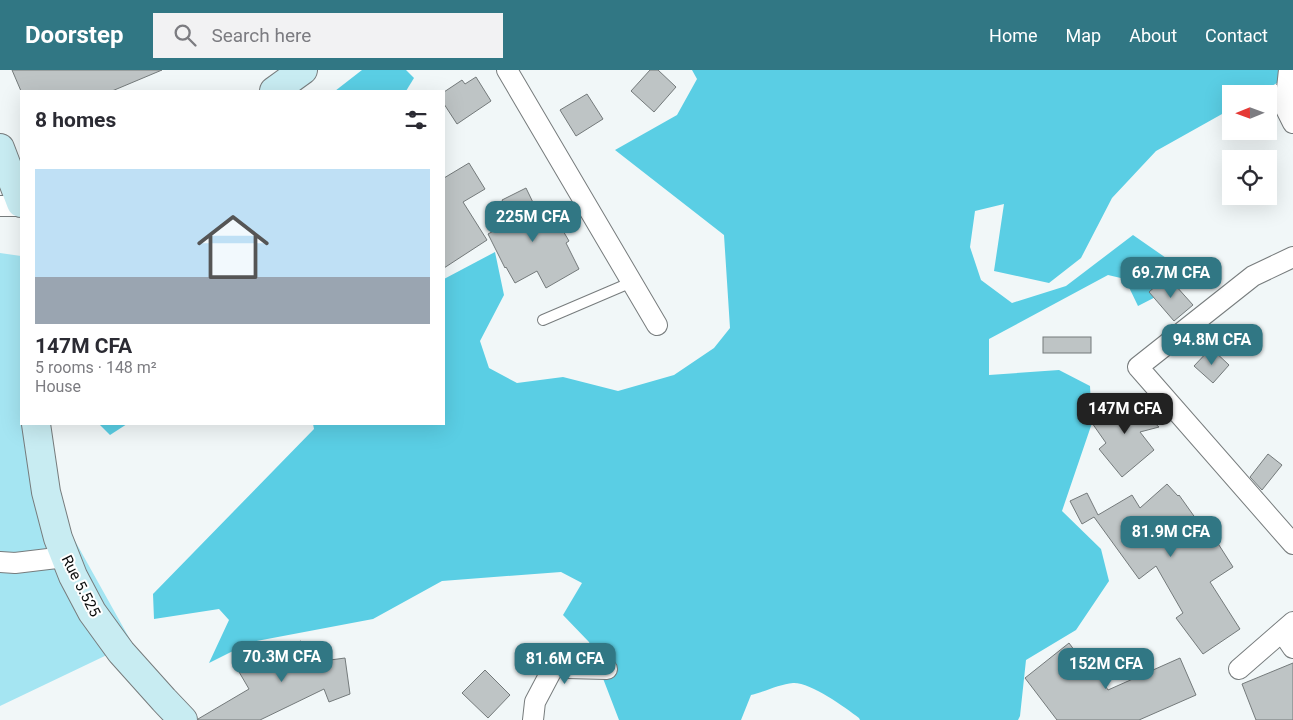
<!DOCTYPE html>
<meta charset="utf-8">
<style>
:root{--surface:#fff;--page:#f2f2f3;--text:#2b2b33;--muted:#7c7c81;--accent:#317784}
body{margin:0;font-family:Roboto,sans-serif;background:var(--page);color:var(--text);height:100vh;display:flex;flex-direction:column;font-size:19px;white-space:nowrap}
*{box-sizing:border-box;margin:0}
p{font-size:16px;color:var(--muted)}
.icon{flex:none;width:28px;height:28px;fill:none;stroke:currentColor;stroke-width:2;stroke-linecap:round;stroke-linejoin:round}
.map{position:relative;flex:1;overflow:hidden}
.panel{position:absolute;left:20px;top:20px;width:425px;height:335px;display:flex;flex-direction:column;background:var(--surface);border-radius:0px;box-shadow:0 5px 20px #0002}
.panel>*{flex:none}
.needle{width:32px;rotate:269deg}
.buttons{position:absolute;left:1222px;top:15px;display:grid;gap:10px}
.buttons a{display:grid;place-items:center;width:55px;height:55px;border-radius:0px;background:var(--surface);box-shadow:0 5px 20px #0002;font-size:25px}
.price{position:absolute;translate:-50% -42px;padding:0 11px;border-radius:10px;background:var(--accent);color:#fff;font-size:16px;line-height:32px;filter:drop-shadow(0 1px 2px #0008)}
.price::after{content:'';position:absolute;left:50%;top:30px;width:15px;height:11px;margin-left:-8px;background:inherit;clip-path:polygon(0 0,100% 0,50% 100%)}
.price.selected{background:#222;color:#fff}
ul{padding:0;list-style:none}
li{display:grid;align-content:center;gap:10px;height:265px;padding:0 15px}
li span{display:grid;place-items:center;height:155px;border-radius:0px;color:#555}
li>.icon{margin-inline-start:auto}
span .icon{width:90px;height:90px;fill:#fffc;stroke-width:1}
li b{font-size:21px}
h2{display:flex;justify-content:space-between;align-items:center;height:60px;padding:0 15px;font-size:21px}
header{display:flex;align-items:center;gap:30px;box-sizing:border-box;height:70px;padding:0 25px;background:var(--accent);color:#fff}
header strong{font-size:24px}
nav{display:flex;gap:28px;margin-inline-start:auto;font-size:18px}
.search{width:350px;height:45px;background:var(--page);display:flex;align-items:center;gap:12px;box-sizing:border-box;padding:0 18px;border-radius:0px;color:var(--muted);font-size:19px}
.map>svg:first-child{display:block}
.green{fill:#a5e5f2}
.forest{fill:#5acee4}
.building{fill:#bec4c5;stroke:#747a7b}
.lines{fill:none;stroke-linecap:round;stroke-linejoin:round}
.lane-casing{stroke:#777c7d;stroke-width:12}
.street-casing{stroke:#777c7d;stroke-width:22}
.secondary-casing{stroke:#777c7d;stroke-width:30}
.lane{stroke:#fff;stroke-width:10}
.street{stroke:#fff;stroke-width:20}
.secondary{stroke:#c8ecf2;stroke-width:28}
.labels{text-anchor:middle;stroke-width:4;stroke-linejoin:round;paint-order:stroke}
.street-label{font-size:15px;fill:#0b0d0d;stroke:#fff}
</style>
<header>
<strong>Doorstep</strong>
<div class="search"><svg class="icon" aria-label="search" viewBox="0 0 24 24"><circle cx="10" cy="10" r="6"/><path d="M15 15l6 6"/></svg>Search here</div>
<nav><a>Home</a><a>Map</a><a>About</a><a>Contact</a></nav>
</header>
<div class="map">
<svg width="1293" height="650" viewBox="0 0 1293 650">
<rect width="100%" height="100%" fill="#f1f7f8"/>
<path class="green" d="M 0,183 L 21,186 L 21,354 L 45,354 L 65,453 L 132,573 L 0,636 Z"/>
<g class="forest">
<path d="M 362,0 L 406,0 L 414,8 L 406,21 L 335,21 Z"/>
<path d="M 692,0 L 1293,0 L 1284,9 L 1258,24 L 1231,24 L 1231,39 L 1156,81 L 1112,128 L 1081,188 L 1049,213 L 994,201 L 1004,134 L 975,141 L 970,177 L 981,210 L 1012,233 L 1066,216 L 1133,165 L 1169,190 L 1173,218 L 1138,236 L 1125,209 L 1108,205 L 989,269 L 989,305 L 1059,300 L 1090,316 L 1092,353 L 1062,441 L 1101,479 L 1109,511 L 1076,560 L 1026,590 L 1020,646 L 1018,650 L 860,650 L 859,648 C 845,637 810,612 793,613 C 780,614 764,622 751,625 L 741,650 L 619,650 L 589,572 L 563,545 L 582,513 L 561,502 L 442,511 L 373,549 L 251,572 L 209,593 L 229,550 L 219,539 L 154,549 L 153,524 L 314,359 L 313,354 L 444,354 L 444,209 L 495,182 L 504,225 L 480,271 L 489,298 L 517,313 L 563,307 L 618,321 L 674,305 L 714,278 L 730,258 L 724,165 L 615,80 L 677,45 L 697,9 Z"/>
<path d="M 99,354 L 127,354 L 110,365 Z"/>
</g>
<g class="building">
<path d="M 12,0 L 162,0 L 112,21 L 21,21 Z"/>
<path d="M 650,0 L 658,0 L 676,17 L 654,42 L 631,21 Z"/>
<path d="M 476,7 L 491,31 L 457,54 L 444,34 L 444,22 L 462,10 L 465,14 Z"/>
<path d="M 587,24 L 603,49 L 576,66 L 560,40 Z"/>
<path d="M 469,93 L 485,119 L 463,132 L 487,170 L 444,198 L 444,108 Z"/>
<path d="M 526,118 L 541,149 L 552,142 L 569,171 L 566,173 L 579,199 L 546,218 L 537,201 L 515,213 L 506,197 L 505,198 L 488,164 L 512,151 L 502,130 Z"/>
<path d="M 1167,206 L 1193,235 L 1174,251 L 1149,222 Z"/>
<rect x="1043" y="267" width="48" height="16"/>
<path d="M 1211,278 L 1229,295 L 1213,313 L 1194,296 Z"/>
<path d="M 1134,324 L 1143,337 L 1139,339 L 1159,357 L 1140,362 L 1154,380 L 1122,407 L 1099,379 L 1106,373 L 1092,353 Z"/>
<path d="M 1268,384 L 1282,395 L 1262,420 L 1250,407 Z"/>
<path d="M 1167,414 L 1178,426 L 1179,425 L 1206,463 L 1210,461 L 1233,497 L 1210,512 L 1240,559 L 1203,584 L 1176,548 L 1183,543 L 1156,496 L 1139,509 L 1094,447 L 1082,454 L 1070,431 L 1087,423 L 1098,445 L 1132,425 L 1140,438 Z"/>
<path d="M 301,571 L 308,593 L 345,588 L 350,624 L 329,632 L 324,619 L 260,650 L 198,650 L 198,649 L 249,619 L 235,595 L 268,576 L 270,581 Z"/>
<path d="M 1069,573 L 1086,596 L 1088,595 L 1100,610 L 1101,609 L 1108,620 L 1180,588 L 1196,625 L 1139,650 L 1057,650 L 1025,608 Z"/>
<path d="M 1293,593 L 1293,650 L 1256,650 L 1242,614 Z"/>
<path d="M 485,600 L 510,625 L 488,648 L 462,623 Z"/>
</g>
<g class="lines">
<g class="lane-casing">
<path id="lane" d="M 543,250 L 632,212"/>
</g>
<g class="street-casing">
<g id="street">
<path d="M 507,0 L 657,255"/>
<path d="M 1289,0 L 1285,37 L 1293,53"/>
<path d="M 0,136 L 21,136"/>
<path d="M 1293,187 L 1253,206 L 1138,297 L 1293,474"/>
<path d="M 0,492 L 15,493 L 65,487"/>
<path d="M 1282,562 L 1293,578"/>
<path d="M 1239,599 L 1293,552"/>
<path d="M 533,650 L 535,632 L 554,596 L 567,598 L 607,599"/>
</g>
</g>
<g class="secondary-casing">
<g id="secondary">
<path d="M 274,21 L 303,0"/>
<path d="M 0,78 L 21,133"/>
<path d="M 36,354 L 46,422 L 58,468 L 73,506 L 92,542 L 121,582 L 164,630 L 183,650"/>
</g>
</g>
<use href="#lane" class="lane"/>
<use href="#street" class="street"/>
<use href="#secondary" class="secondary"/>
</g>
<g class="labels">
<g class="street-label">
<text transform="translate(81 516) rotate(63)" y="5">Rue 5.525</text>
</g>
</g>
</svg>
<div class="buttons">
<a><svg class="needle" viewBox="-14 -14 28 28"><path d="M0-13l5 13h-10z" fill="#e53935"/><path d="M0 13l5-13h-10z" fill="#7c7c81"/></svg></a>
<a><svg class="icon" aria-label="locate" viewBox="0 0 24 24"><circle cx="12" cy="12" r="6"/><path d="M12 2v4M12 18v4M2 12h4M18 12h4"/></svg></a>
</div>
<b class="price" style="left:533px;top:173px">225M CFA</b>
<b class="price" style="left:1171px;top:229px">69.7M CFA</b>
<b class="price" style="left:1212px;top:296px">94.8M CFA</b>
<b class="price selected" style="left:1125px;top:365px">147M CFA</b>
<b class="price" style="left:1171px;top:488px">81.9M CFA</b>
<b class="price" style="left:282px;top:613px">70.3M CFA</b>
<b class="price" style="left:565px;top:615px">81.6M CFA</b>
<b class="price" style="left:1106px;top:620px">152M CFA</b>
<section class="panel">
<h2>8 homes<svg class="icon" aria-label="filters" viewBox="0 0 24 24"><path d="M4 7h16M4 17h16"/><circle cx="9" cy="7" r="2"/><circle cx="15" cy="17" r="2"/></svg></h2>
<ul>
<li><span style="background:linear-gradient(#bfe0f5 70%,#9aa5b1 0)"><svg class="icon" aria-label="home" viewBox="0 0 24 24"><path d="M3 11l9-7 9 7M6 9v11h12V9"/></svg></span><div><b>147M CFA</b><p>5 rooms · 148 m²</p><p>House</p></div></li>
</ul>
</section>
</div>
